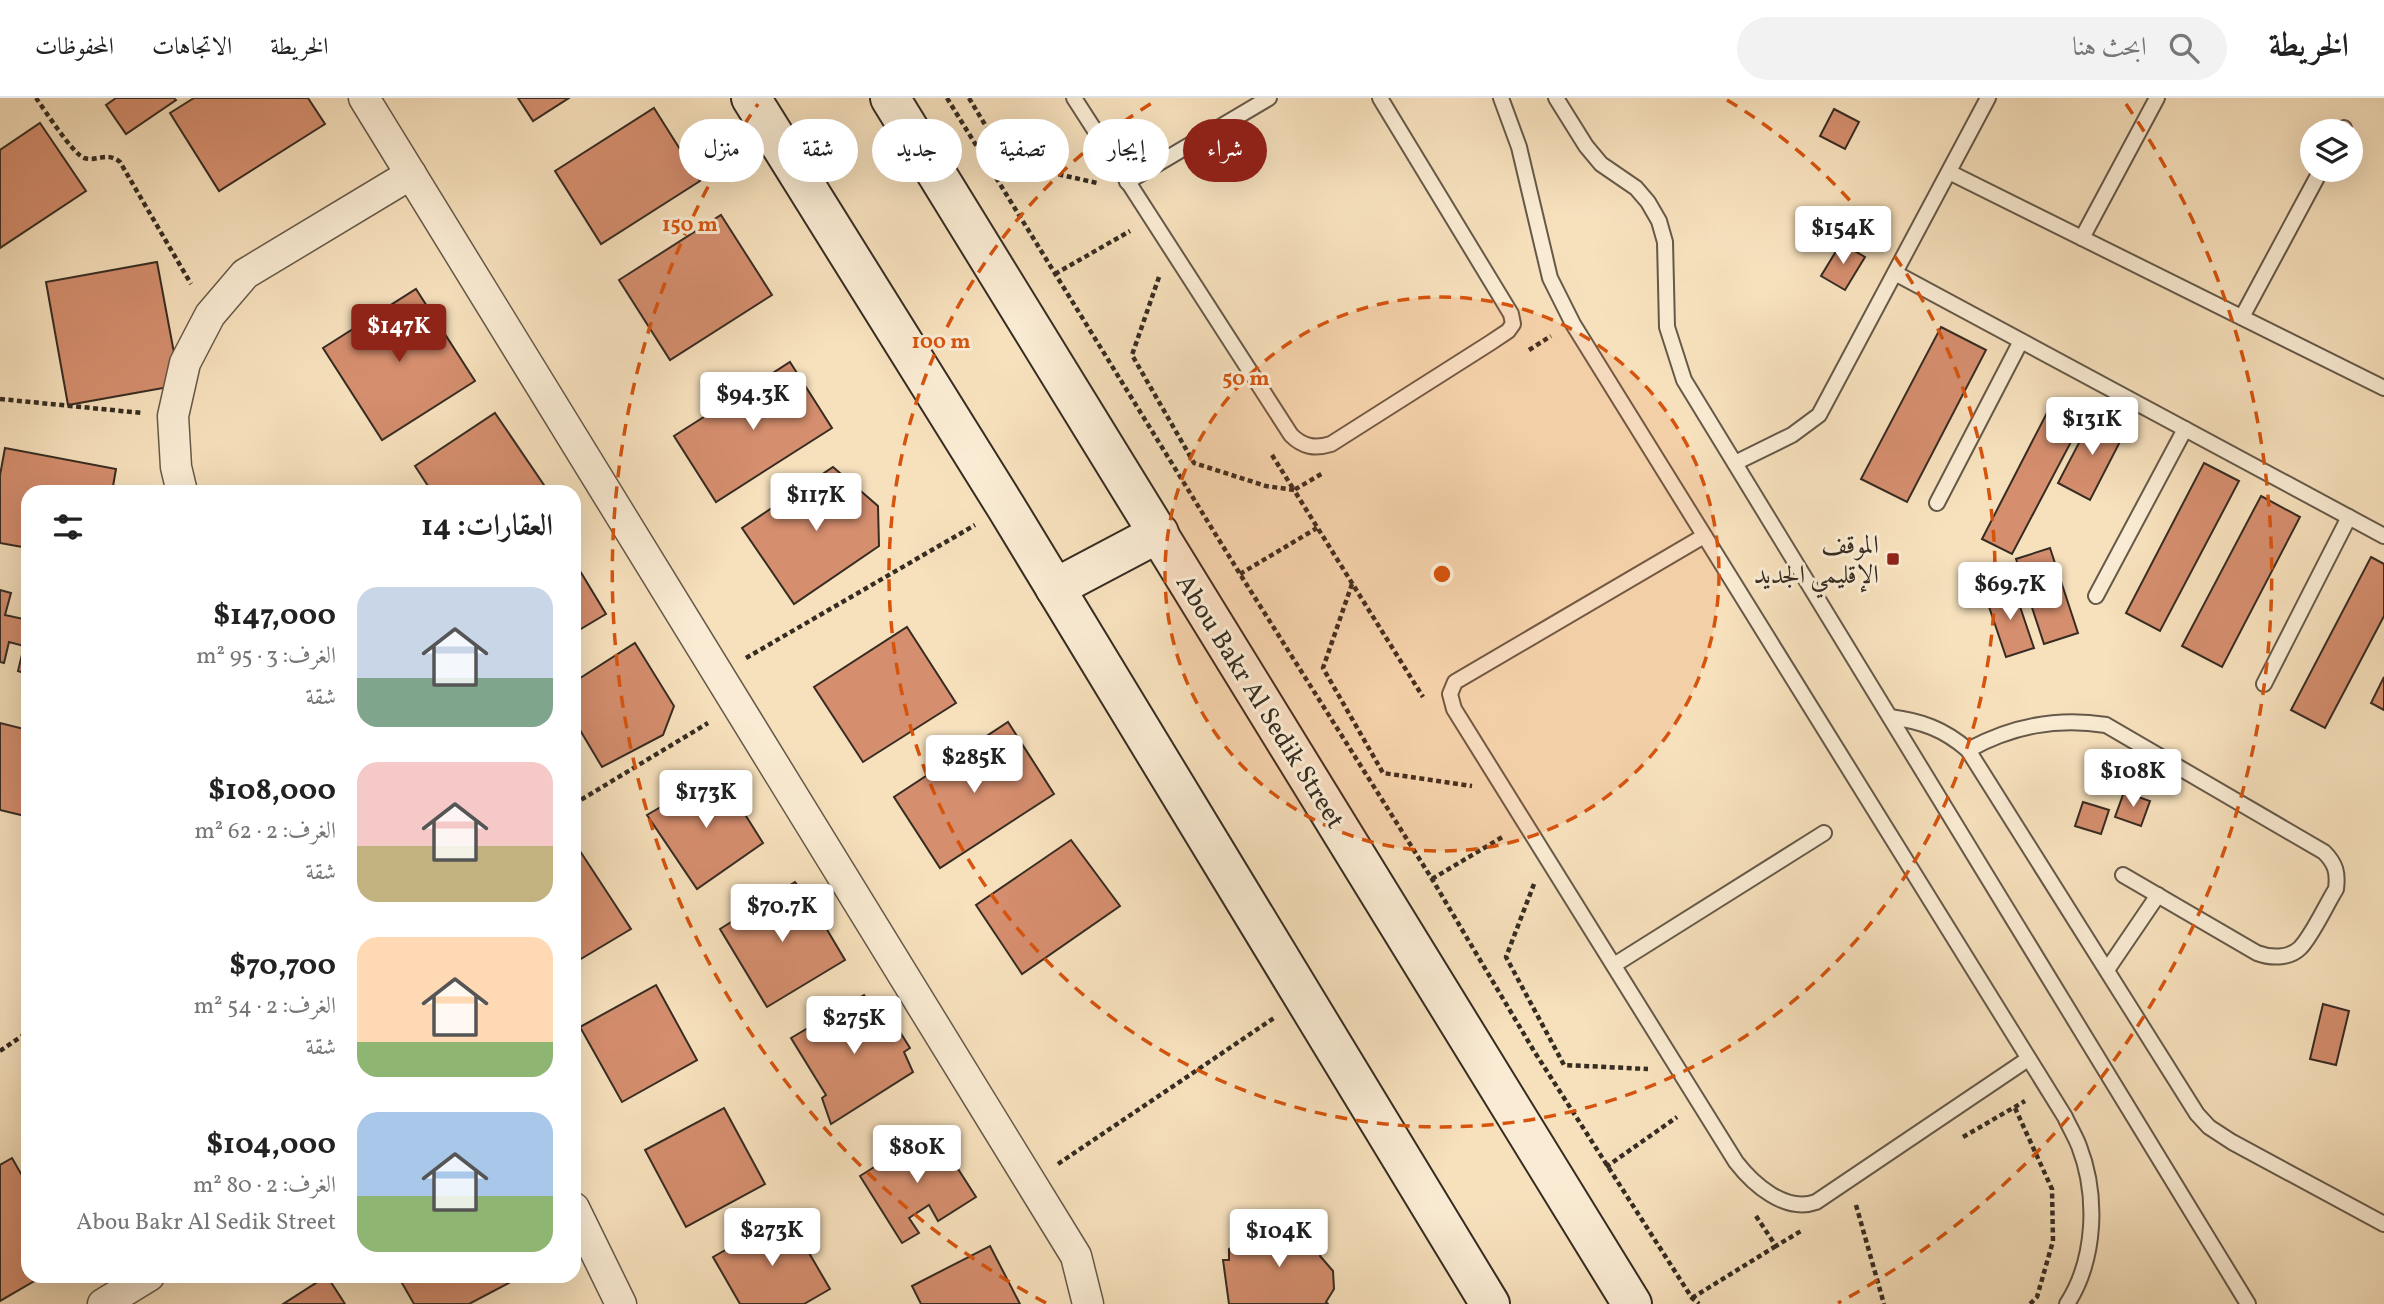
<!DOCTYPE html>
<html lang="ar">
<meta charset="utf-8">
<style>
:root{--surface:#fff;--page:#f2f2f2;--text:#222;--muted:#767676;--line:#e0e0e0;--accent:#8f2418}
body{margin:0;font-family:Vollkorn,Amiri,serif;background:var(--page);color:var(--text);direction:rtl;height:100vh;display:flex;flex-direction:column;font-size:26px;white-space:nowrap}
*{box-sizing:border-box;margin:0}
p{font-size:23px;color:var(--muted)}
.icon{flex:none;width:38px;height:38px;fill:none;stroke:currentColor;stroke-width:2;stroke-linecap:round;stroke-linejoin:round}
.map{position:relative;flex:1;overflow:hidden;direction:ltr}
.side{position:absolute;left:21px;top:387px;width:560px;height:798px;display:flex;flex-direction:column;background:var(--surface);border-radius:21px;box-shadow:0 7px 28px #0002;direction:rtl}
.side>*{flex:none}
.banner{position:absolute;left:602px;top:21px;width:665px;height:63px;direction:rtl;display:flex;gap:14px}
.buttons{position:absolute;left:2300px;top:21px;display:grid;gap:14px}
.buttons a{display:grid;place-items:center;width:63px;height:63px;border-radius:50%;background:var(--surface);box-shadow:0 7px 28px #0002;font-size:35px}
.price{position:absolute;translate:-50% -60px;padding:0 16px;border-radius:7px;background:#fff;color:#222;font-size:23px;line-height:46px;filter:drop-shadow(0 2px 4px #0008)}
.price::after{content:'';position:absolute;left:50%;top:42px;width:21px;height:16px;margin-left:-10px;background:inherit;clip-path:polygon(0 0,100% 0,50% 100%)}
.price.active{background:var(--accent);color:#fff}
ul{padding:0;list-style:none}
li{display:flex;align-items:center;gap:21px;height:175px;padding:0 28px}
li span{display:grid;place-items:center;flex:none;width:196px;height:140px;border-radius:21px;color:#555}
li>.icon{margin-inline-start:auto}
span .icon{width:84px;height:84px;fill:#fffc;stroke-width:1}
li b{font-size:30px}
h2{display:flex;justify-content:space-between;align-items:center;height:84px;padding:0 28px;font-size:30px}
.chip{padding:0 24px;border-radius:32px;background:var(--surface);box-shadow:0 7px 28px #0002;font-size:24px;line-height:63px}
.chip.active{background:var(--accent);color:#fff}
header{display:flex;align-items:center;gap:42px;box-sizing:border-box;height:98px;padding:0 35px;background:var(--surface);border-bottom:2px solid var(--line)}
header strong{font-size:33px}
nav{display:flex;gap:38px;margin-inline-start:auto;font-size:24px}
.search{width:490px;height:63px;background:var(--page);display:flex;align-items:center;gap:18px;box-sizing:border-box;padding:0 24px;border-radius:38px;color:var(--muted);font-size:26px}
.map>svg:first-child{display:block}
.building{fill:#d58e6e;stroke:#362c22;stroke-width:2}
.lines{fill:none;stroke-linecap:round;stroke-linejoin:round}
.lane-casing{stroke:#665949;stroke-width:18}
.street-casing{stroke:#665949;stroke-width:33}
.secondary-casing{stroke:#362c22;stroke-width:42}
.path{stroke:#362c22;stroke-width:4.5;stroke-dasharray:5 3.5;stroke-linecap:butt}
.lane{stroke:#faecd4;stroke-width:14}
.street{stroke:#faecd4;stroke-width:30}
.secondary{stroke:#faecd4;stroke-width:38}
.ring{fill:none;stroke:#d6540e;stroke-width:3.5;stroke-dasharray:12 9}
.poi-dot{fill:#8f2418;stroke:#faecd4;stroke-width:2.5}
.labels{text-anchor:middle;stroke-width:6;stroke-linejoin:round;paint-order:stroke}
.poi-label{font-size:26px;fill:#362c22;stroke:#faecd4;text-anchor:end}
.street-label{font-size:26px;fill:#362c22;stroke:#faecd4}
.centre{fill:#d6540e;stroke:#faecd4;stroke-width:3.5}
.ring-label{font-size:21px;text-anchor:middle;font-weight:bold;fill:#d6540e;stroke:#faecd4;stroke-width:6;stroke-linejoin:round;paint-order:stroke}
</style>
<header>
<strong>الخريطة</strong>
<div class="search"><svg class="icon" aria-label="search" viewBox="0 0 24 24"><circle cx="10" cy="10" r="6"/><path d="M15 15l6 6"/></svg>ابحث هنا</div>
<nav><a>الخريطة</a><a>الاتجاهات</a><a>المحفوظات</a></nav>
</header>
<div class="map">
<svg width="2384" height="1206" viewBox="0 0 2384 1206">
<rect width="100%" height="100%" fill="#f7e1bd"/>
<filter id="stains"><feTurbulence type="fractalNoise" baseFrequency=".00286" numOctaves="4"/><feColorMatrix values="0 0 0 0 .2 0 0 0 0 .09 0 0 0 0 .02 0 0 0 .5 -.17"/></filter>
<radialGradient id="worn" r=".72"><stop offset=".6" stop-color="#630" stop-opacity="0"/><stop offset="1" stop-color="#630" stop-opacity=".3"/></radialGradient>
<g class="building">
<path d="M 116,0 L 174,0 L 176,2 L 126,36 L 106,7 Z"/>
<path d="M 194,0 L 308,0 L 325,26 L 219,93 L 170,15 Z"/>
<path d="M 518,0 L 569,0 L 533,23 Z"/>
<path d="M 654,10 L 700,83 L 601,146 L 555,73 Z"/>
<path d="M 1834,11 L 1859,24 L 1845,51 L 1820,38 Z"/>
<path d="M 40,25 L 86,93 L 0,150 L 0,52 Z"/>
<path d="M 721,117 L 772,197 L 670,262 L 619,182 Z"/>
<path d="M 1841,145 L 1865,159 L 1845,192 L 1821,178 Z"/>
<path d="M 157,164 L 180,287 L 68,307 L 46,184 Z"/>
<path d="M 416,191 L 475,283 L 382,342 L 323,250 Z"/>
<path d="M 1941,229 L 1986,252 L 1907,404 L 1861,381 Z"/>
<path d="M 790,264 L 832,330 L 716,404 L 674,338 Z"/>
<path d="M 2051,307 L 2082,323 L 2012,456 L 1982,441 Z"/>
<path d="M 495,315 L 546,390 L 540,394 L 432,394 L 415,368 Z"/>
<path d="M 2094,316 L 2126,332 L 2090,402 L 2058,385 Z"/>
<path d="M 5,350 L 116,371 L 112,394 L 28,394 L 28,450 L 0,445 L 0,377 Z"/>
<path d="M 2204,365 L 2239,383 L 2160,533 L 2126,515 Z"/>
<path d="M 833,369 L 878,408 L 879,448 L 794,506 L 742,430 Z"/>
<path d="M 2261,398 L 2300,419 L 2222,569 L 2182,548 Z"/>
<path d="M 2050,450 L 2078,535 L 2044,546 L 2016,461 Z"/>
<path d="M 2371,459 L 2384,466 L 2384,518 L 2325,630 L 2291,612 Z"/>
<path d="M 574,463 L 606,516 L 574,535 Z"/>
<path d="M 2013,488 L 2034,550 L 2006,559 L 1985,497 Z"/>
<path d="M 0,492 L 11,495 L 5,517 L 28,522 L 28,587 L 22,585 L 24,575 L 18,573 L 24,548 L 9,544 L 4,565 L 0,564 Z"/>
<path d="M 907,529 L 956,605 L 863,664 L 814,589 Z"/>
<path d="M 635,545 L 674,608 L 663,637 L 602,669 L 574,622 L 574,584 Z"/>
<path d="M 2384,579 L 2384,612 L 2371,605 Z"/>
<path d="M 1008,624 L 1054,696 L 940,770 L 894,699 Z"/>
<path d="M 0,625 L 28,632 L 28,708 L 25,718 L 0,712 Z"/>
<path d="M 719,675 L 763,745 L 697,791 L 647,717 Z"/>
<path d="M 2124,694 L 2150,703 L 2141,728 L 2115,719 Z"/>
<path d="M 2083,704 L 2109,712 L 2101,736 L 2075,728 Z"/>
<path d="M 1071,742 L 1120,808 L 1022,876 L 976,807 Z"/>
<path d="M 578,750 L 631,831 L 574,865 L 574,753 Z"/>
<path d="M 795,784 L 813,808 L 845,862 L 767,909 L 720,831 Z"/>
<path d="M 656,887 L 697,962 L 622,1004 L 580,929 Z"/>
<path d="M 864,897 L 875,913 L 885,910 L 910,950 L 904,954 L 913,974 L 831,1026 L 822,1000 L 826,997 L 791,940 Z"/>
<path d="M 2323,906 L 2349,913 L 2336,967 L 2310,961 Z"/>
<path d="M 724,1010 L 765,1086 L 686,1129 L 645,1052 Z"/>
<path d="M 933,1032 L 976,1099 L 938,1123 L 929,1107 L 909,1120 L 919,1135 L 902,1145 L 860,1078 Z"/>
<path d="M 12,1060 L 28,1088 L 28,1178 L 43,1178 L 0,1203 L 0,1067 Z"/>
<path d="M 787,1117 L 830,1191 L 804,1206 L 740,1206 L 713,1159 Z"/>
<path d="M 1278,1121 L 1283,1134 L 1319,1134 L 1324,1143 L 1320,1158 L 1333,1173 L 1334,1191 L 1326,1204 L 1328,1206 L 1229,1206 L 1223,1162 L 1229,1162 L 1229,1151 L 1235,1147 L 1252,1146 L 1252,1134 L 1266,1134 L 1269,1122 Z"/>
<path d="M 990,1148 L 1020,1206 L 921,1206 L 912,1188 Z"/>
<path d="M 327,1178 L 345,1206 L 283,1206 Z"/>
<path d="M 398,1178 L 522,1178 L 469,1206 L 414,1206 Z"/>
</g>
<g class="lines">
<g class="lane-casing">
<g id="lane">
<path d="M 1074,0 L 1291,337 C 1303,349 1315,351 1331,346 L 1490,245 L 1508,233 L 1513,226 L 1511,216 L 1380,0"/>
<path d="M 1501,0 L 1519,49 L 1550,180 L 1573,226 L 2065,1019 C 2069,1028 2075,1038 2079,1048 C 2098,1097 2096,1161 2067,1206"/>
<path d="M 1556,0 L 1586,48 L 1601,66 L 1636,90 L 1648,104 L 1659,123 L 1665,144 L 1667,229 L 1684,282 L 2248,1206"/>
<path d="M 2342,33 L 2344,30"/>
<path d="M 1949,74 L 2384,290"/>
<path d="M 1127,84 L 1269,0"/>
<path d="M 2082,140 L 2157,0"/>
<path d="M 1895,175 L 2384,438"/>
<path d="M 2242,219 L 2321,72"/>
<path d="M 1735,365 L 1792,337 L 1819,317 L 1988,0"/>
<path d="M 1937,405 L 2021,243"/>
<path d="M 1704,438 L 1455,584 L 1450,596 L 1454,611 L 1736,1064 C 1753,1086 1785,1115 1816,1104 L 2028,961"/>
<path d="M 2096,498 L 2185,331"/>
<path d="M 2264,586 L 2349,419"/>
<path d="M 1890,619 C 1921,623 1944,631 1968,652 L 2197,1016 L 2209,1029 L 2232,1044 L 2384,1126"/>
<path d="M 1968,652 C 2012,628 2056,619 2106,627 L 2324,754 C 2336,766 2338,775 2336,791 C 2326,807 2312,838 2300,850 C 2289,861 2270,860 2257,855 L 2123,777"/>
<path d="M 1614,867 L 1824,735"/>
<path d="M 2107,872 L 2158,797"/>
</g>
</g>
<g class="street-casing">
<g id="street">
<path d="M 364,0 L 1076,1158 L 1088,1206"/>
<path d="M 182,394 L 176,369 L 173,318 L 185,265 L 210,217 L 245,176 L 411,76"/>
<path d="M 574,1110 L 621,1206"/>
<path d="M 103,1206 L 149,1178"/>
</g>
</g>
<g class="secondary-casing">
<g id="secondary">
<path d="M 751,0 L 1006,409 L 1490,1206"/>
<path d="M 890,0 L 1632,1206"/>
<path d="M 1055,490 L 1159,435"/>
</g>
</g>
<g class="path">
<path d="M 36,0 C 44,11 73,56 84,60 C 97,64 107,53 120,64 L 191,186"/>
<path d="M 947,0 L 1240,476 L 1432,781 L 1534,953 L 1692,1200 L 1699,1206"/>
<path d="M 969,0 L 1008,65 L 1097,85"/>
<path d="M 1055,176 L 1130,133"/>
<path d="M 1159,179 L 1132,257 L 1194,365 L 1266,388 L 1294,392 L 1423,599"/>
<path d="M 1529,252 L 1551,238"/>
<path d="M 0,301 L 142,315"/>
<path d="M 1272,357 L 1294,392 L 1323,375"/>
<path d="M 1240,476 L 1317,430"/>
<path d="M 1352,486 L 1323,570 L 1383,675 L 1472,688"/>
<path d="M 746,560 L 975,427"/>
<path d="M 574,706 L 708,625"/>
<path d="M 1432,781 L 1504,738"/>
<path d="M 1534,786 L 1506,859 L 1564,967 L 1648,971"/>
<path d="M 0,953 L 28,934"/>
<path d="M 2015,1010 L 2052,1091 L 2053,1143 L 2037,1199 L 2030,1206"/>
<path d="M 1963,1039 L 2025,1003"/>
<path d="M 1058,1066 L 1274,920"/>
<path d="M 1606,1069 L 1677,1019"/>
<path d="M 1856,1107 L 1884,1206"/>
<path d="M 1756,1118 L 1776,1148 L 1801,1133"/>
<path d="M 1692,1200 L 1776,1148"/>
</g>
<use href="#lane" class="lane"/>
<use href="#street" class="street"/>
<use href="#secondary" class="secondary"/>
</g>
<circle cx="1442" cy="476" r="277" fill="#d6540e" fill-opacity=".12"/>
<g class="ring">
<circle cx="1442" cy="476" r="277"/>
<path d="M1727 2A553 553 0 1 1 1157 2"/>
<path d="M1046 1205A830 830 0 0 1 758 6M2126 6A830 830 0 0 1 1838 1205"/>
</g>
<rect class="poi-dot" x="1886" y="454" width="14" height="14" rx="3.5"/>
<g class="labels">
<g class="poi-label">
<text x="1879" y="455">الموقف<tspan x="1879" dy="30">الإقليمي الجديد</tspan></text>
</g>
<g class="street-label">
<text transform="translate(1261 603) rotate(58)" y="9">Abou Bakr Al Sedik Street</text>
</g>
</g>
<circle cx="1442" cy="476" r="10" class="centre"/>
<g class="ring-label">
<text x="690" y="133">150 m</text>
<text x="941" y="250">100 m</text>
<text x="1246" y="287">50 m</text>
</g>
<rect width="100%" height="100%" filter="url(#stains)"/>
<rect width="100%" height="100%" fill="url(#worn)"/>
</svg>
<div class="buttons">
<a><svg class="icon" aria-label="layers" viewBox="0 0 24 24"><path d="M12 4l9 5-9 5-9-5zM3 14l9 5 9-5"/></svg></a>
</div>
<b class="price" style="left:1843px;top:168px">$154K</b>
<b class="price active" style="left:399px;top:266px">$147K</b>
<b class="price" style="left:753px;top:334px">$94.3K</b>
<b class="price" style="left:2092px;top:359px">$131K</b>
<b class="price" style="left:816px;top:435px">$117K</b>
<b class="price" style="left:2010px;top:524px">$69.7K</b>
<b class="price" style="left:974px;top:697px">$285K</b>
<b class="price" style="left:2133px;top:711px">$108K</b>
<b class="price" style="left:706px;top:732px">$173K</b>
<b class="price" style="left:782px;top:846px">$70.7K</b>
<b class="price" style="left:854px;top:958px">$275K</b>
<b class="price" style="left:917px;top:1087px">$80K</b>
<b class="price" style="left:772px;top:1170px">$273K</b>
<b class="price" style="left:1279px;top:1171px">$104K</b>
<div class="banner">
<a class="chip active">شراء</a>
<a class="chip">إيجار</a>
<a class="chip">تصفية</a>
<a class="chip">جديد</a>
<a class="chip">شقة</a>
<a class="chip">منزل</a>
</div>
<section class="side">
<h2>العقارات: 14<svg class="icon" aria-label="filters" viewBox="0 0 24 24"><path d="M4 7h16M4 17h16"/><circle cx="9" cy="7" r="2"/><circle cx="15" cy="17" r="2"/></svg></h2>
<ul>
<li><span style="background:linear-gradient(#c9d6e8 65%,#7fa58c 0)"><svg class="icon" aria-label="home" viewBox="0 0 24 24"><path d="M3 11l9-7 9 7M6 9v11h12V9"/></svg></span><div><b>$147,000</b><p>الغرف: 3 · 95 m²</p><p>شقة</p></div></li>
<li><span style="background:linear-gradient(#f6c9c9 60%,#c2b280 0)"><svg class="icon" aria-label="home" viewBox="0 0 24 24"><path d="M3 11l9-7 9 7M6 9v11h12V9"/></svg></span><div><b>$108,000</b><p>الغرف: 2 · 62 m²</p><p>شقة</p></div></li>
<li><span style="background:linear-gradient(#ffd9b3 75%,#8fb573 0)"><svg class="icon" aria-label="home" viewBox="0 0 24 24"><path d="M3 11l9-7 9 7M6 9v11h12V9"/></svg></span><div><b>$70,700</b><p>الغرف: 2 · 54 m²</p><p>شقة</p></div></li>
<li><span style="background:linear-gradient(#a9c7e8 60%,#8fb573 0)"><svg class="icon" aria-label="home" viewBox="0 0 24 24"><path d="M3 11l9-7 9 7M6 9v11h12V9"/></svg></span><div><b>$104,000</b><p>الغرف: 2 · 80 m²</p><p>Abou Bakr Al Sedik Street</p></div></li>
</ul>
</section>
</div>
